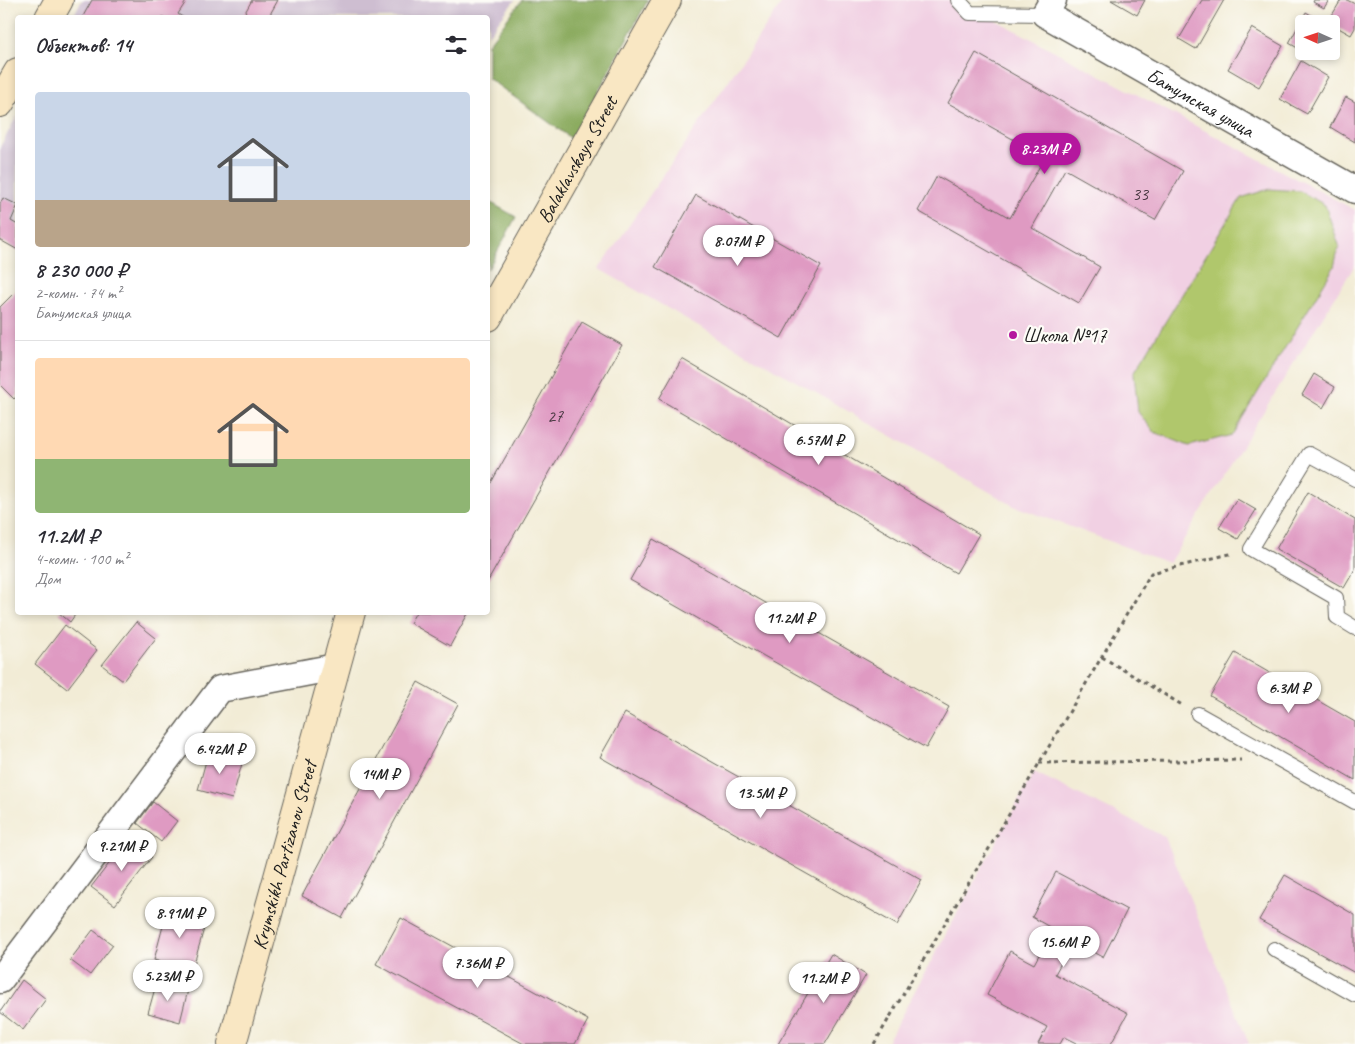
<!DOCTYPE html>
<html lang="ru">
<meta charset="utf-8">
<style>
:root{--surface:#fff;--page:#f7f7f7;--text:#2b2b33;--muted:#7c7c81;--line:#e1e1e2;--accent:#b5179e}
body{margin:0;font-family:Caveat,sans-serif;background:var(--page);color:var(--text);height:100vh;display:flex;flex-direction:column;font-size:19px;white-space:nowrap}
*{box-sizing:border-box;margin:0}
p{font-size:16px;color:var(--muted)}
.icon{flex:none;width:28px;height:28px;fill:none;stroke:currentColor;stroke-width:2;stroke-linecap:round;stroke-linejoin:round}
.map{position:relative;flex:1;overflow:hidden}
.panel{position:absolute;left:15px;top:15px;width:475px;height:600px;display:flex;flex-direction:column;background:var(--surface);border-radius:5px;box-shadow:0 2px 8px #0003}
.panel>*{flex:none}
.needle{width:32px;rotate:273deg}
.controls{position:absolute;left:1295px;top:15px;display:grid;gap:10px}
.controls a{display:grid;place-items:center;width:45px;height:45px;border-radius:5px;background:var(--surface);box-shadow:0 2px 8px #0003;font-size:25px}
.price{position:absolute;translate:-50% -42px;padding:0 11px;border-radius:18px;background:#fff;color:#222;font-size:16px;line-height:32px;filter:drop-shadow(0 1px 2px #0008)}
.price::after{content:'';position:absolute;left:50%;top:30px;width:15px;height:11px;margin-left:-8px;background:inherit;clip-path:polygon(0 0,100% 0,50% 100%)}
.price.current{background:var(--accent);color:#fff}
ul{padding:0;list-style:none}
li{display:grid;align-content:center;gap:10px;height:265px;padding:0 20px}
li+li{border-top:1px solid var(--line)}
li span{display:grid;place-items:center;height:155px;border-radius:5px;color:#555}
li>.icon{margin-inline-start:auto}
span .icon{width:90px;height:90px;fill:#fffc;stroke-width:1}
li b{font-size:21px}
h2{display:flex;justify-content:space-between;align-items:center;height:60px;padding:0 20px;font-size:21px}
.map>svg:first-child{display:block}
.built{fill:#f1d0e3}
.industrial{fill:#cebed1}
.green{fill:#b0c76c;stroke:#667244}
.forest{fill:#8cac60;stroke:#54643e}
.building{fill:#df9ac2}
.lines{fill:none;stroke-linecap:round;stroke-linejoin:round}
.lane-casing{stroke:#67655d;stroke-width:16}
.street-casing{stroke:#67655d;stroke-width:29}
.secondary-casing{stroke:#67655d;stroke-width:30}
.path{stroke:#67655d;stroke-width:3;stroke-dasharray:4 4;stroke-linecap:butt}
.lane{stroke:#fff;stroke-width:14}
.street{stroke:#fff;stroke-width:26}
.secondary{stroke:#f9e7c3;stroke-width:28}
.poi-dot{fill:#b5179e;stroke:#fdfcf7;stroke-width:2}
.labels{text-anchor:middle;stroke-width:4.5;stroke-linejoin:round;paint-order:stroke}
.number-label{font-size:18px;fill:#4d3c46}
.street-label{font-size:20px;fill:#1c1c1c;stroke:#fdfcf7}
.poi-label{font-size:20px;fill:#1c1c1c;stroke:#fdfcf7;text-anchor:start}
</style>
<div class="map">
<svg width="1355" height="1044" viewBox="0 0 1355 1044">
<rect width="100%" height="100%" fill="#fdfcf7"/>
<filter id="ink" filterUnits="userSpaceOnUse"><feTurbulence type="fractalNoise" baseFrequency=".02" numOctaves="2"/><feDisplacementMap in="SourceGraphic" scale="10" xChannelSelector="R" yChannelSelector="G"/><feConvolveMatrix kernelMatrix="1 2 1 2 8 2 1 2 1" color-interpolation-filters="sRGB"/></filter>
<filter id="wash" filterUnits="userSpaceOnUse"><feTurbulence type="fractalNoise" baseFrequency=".0096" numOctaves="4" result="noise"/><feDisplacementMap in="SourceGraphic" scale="20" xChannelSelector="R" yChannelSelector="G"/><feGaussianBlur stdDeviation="1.12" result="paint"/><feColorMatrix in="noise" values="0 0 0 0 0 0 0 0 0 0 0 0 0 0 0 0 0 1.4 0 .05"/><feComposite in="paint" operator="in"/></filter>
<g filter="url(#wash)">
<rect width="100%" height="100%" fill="#f2ecd6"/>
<g class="built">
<path d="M 784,0 L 958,0 L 1355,210 L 1355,265 L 1169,563 L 1014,506 L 599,269 Z"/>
<path d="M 1034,772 L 1165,837 L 1249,1044 L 886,1044 Z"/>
</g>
<g class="industrial">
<path d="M 82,0 L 515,0 L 488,35 L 488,18 L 72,18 Z"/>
<path d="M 17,116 L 17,250 L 0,240 L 0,147 Z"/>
</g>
<path class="green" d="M 1269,189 L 1300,191 L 1325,205 L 1339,245 L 1334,267 L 1232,435 L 1189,446 L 1154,432 L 1138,412 L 1134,373 L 1241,198 Z"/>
<g class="forest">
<path d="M 522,0 L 648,0 L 572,139 L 488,78 L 488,44 Z"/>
<path d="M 488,201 L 516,217 L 488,269 Z"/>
</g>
<g id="blocks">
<g class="building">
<path d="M 92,0 L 187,0 L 178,14 L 184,18 L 82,18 Z"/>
<path d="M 252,0 L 278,0 L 268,18 L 242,18 Z"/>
<path d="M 1111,0 L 1145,0 L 1137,15 Z"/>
<path d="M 1202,0 L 1224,0 L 1196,49 L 1179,39 Z"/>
<path d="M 1314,0 L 1329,0 L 1324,8 L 1313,2 Z"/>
<path d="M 1341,0 L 1347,0 L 1355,4 L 1355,28 L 1351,35 L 1328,22 Z"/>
<path d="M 1306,12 L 1318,19 L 1316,24 L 1304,24 L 1304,45 L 1301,50 L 1289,43 Z"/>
<path d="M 1252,28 L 1283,46 L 1259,87 L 1228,69 Z"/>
<path d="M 976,53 L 1183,171 L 1155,220 L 1065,169 L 1032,228 L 1100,267 L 1079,303 L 918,211 L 937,176 L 1010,218 L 1045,157 L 948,103 Z"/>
<path d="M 1301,61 L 1328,77 L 1307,114 L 1280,99 Z"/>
<path d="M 1346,97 L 1355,102 L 1355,142 L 1330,127 Z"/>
<path d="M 696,195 L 821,266 L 781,338 L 655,267 Z"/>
<path d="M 3,198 L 18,205 L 11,221 L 18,225 L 18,250 L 0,240 L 0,204 Z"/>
<path d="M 18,289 L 18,395 L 14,399 L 0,385 L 0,307 Z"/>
<path d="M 582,322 L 622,345 L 488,581 L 488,488 Z"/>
<path d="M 682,359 L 979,534 L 956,573 L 659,399 Z"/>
<path d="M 1314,374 L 1335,387 L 1323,408 L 1302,395 Z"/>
<path d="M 1308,492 L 1355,520 L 1355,569 L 1344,588 L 1276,549 Z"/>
<path d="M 1237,499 L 1256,510 L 1238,539 L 1219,528 Z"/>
<path d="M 653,539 L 949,707 L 926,748 L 630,580 Z"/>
<path d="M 58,612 L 77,612 L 70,622 Z"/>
<path d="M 416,612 L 469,612 L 450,646 L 410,623 Z"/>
<path d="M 136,622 L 156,638 L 123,681 L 102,665 Z"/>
<path d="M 65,625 L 97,650 L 67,689 L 35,664 Z"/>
<path d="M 1235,653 L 1355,722 L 1355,780 L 1210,696 Z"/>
<path d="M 418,682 L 458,704 L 342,918 L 302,896 Z"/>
<path d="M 625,713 L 922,880 L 897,925 L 600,757 Z"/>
<path d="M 209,750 L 243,760 L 232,799 L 198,790 Z"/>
<path d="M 153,802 L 177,821 L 161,842 L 137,823 Z"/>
<path d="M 128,839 L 152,857 L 115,905 L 91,887 Z"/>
<path d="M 1056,872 L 1127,910 L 1103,957 L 1073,941 L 1055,974 L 1128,1013 L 1111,1044 L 1078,1044 L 1064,1037 L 1060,1044 L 1038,1044 L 1047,1027 L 987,995 L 1010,951 L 1034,964 L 1053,929 L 1032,917 Z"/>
<path d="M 1285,875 L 1355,915 L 1355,973 L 1259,920 Z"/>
<path d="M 168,907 L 207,918 L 192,971 L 154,960 Z"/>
<path d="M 401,918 L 588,1020 L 575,1044 L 524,1044 L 376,964 Z"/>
<path d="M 93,930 L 113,945 L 90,975 L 70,960 Z"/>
<path d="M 831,954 L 866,975 L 825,1044 L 778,1044 Z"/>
<path d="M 22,980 L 46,999 L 23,1030 L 0,1012 Z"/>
<path d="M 157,981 L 188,990 L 180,1022 L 148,1013 Z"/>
</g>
</g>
</g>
<g filter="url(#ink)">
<use href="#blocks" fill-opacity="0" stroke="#67655d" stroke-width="1"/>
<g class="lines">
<g class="lane-casing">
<g id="lane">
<path d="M 958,0 L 970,13 L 1045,14"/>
<path d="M 1355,479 L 1309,454 L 1251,549 L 1336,598 L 1337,617 L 1355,628"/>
<path d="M 1198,714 L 1355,802"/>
<path d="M 1274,949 L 1355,995"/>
</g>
</g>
<g class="street-casing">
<g id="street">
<path id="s1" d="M 1053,0 L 1045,14 L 1355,190"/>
<path d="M 0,980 L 220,689 L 336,667"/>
</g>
</g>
<g class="secondary-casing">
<g id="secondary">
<path d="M 49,18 L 59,0"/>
<path d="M 0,103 L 18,72"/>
<path id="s2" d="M 488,317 L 667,0"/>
<path id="s3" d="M 232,1044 L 351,612"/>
</g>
</g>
<g class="path">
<path d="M 1102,657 L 1182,705"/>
<path d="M 1039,763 L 1241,760"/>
<path d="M 874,1044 L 1151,573 L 1234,553"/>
</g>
<use href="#lane" class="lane"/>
<use href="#street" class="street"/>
<use href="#secondary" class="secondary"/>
</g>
</g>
<circle class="poi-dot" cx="1013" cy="335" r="5"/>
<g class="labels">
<g class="number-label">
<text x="1140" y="200">33</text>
<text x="555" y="422">27</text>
</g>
<g class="street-label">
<text dy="7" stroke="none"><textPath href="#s1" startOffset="195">Батумская улица</textPath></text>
<text dy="7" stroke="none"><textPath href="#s2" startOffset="181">Balaklavskaya Street</textPath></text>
<text dy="7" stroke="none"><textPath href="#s3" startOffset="196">Krymskikh Partizanov Street</textPath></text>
</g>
<g class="poi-label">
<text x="1023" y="342">Школа №17</text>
</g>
</g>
</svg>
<div class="controls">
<a><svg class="needle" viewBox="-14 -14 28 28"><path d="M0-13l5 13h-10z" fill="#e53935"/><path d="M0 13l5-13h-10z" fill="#7c7c81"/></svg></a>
</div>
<b class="price current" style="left:1045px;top:175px">8.23M ₽</b>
<b class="price" style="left:738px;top:267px">8.07M ₽</b>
<b class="price" style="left:819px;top:466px">6.57M ₽</b>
<b class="price" style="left:790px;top:644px">11.2M ₽</b>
<b class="price" style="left:1289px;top:714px">6.3M ₽</b>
<b class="price" style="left:220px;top:775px">6.42M ₽</b>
<b class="price" style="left:380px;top:800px">14M ₽</b>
<b class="price" style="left:761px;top:819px">13.5M ₽</b>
<b class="price" style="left:122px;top:872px">9.21M ₽</b>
<b class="price" style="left:180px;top:939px">8.91M ₽</b>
<b class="price" style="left:1064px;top:968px">15.6M ₽</b>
<b class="price" style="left:478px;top:989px">7.36M ₽</b>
<b class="price" style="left:168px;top:1002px">5.23M ₽</b>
<b class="price" style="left:824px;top:1004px">11.2M ₽</b>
<section class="panel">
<h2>Объектов: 14<svg class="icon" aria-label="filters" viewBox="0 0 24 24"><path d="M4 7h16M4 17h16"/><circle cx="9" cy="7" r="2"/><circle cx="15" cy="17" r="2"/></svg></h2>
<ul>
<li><span style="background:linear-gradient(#c9d6e8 70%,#b9a48a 0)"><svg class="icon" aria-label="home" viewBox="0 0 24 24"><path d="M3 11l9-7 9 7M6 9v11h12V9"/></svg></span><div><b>8 230 000 ₽</b><p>2-комн. · 74 m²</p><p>Батумская улица</p></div></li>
<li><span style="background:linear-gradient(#ffd9b3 65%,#8fb573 0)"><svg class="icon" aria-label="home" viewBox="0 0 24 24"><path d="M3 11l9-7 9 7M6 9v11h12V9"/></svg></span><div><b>11.2M ₽</b><p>4-комн. · 100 m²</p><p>Дом</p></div></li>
</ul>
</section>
</div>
